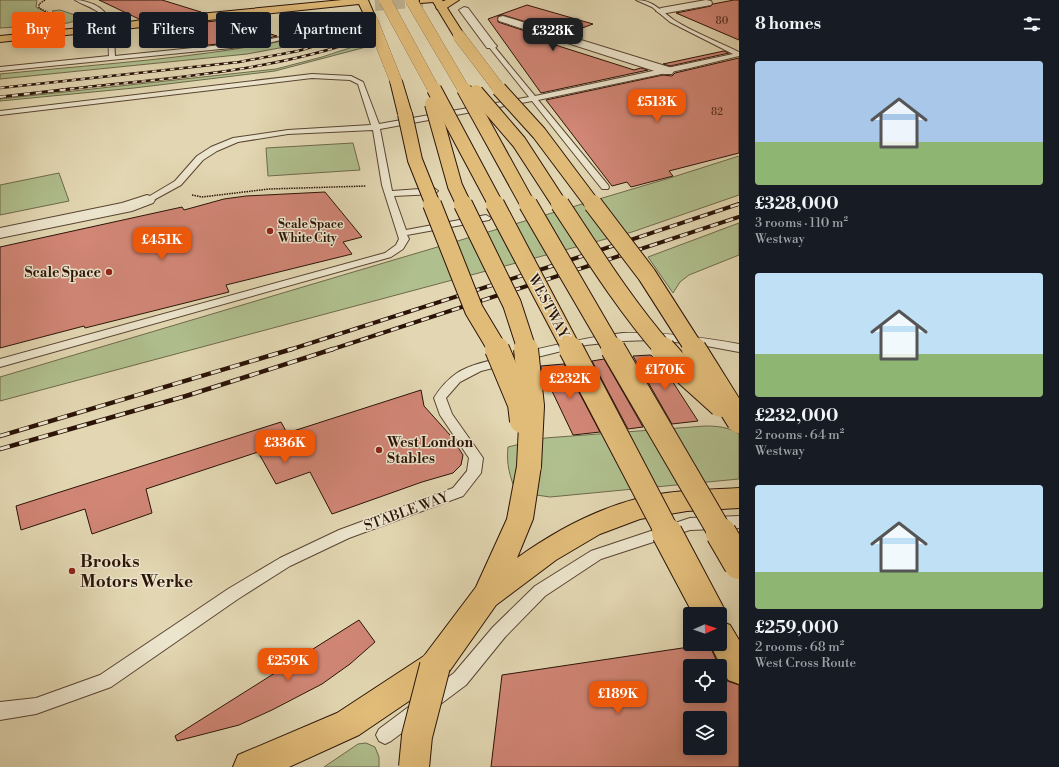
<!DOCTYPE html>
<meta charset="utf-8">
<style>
:root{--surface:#171b24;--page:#20242c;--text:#f1f3f6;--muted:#9ea1a6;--accent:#ea580c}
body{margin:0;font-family:"Libre Bodoni",serif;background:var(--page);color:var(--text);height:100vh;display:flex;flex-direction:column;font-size:15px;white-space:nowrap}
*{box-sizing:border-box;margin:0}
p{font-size:13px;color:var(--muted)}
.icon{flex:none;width:22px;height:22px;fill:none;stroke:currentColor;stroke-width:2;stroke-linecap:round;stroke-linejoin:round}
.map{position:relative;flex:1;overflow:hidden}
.details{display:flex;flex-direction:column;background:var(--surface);width:320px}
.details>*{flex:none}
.guide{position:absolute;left:12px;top:12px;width:380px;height:36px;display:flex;gap:8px}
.needle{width:26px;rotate:88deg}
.tools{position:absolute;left:683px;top:607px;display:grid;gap:8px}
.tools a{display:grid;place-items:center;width:44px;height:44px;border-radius:4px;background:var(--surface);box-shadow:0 2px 10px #0003;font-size:20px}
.price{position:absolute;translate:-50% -34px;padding:0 9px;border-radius:8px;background:var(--accent);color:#fff;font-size:13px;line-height:26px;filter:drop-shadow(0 1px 2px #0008)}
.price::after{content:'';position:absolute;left:50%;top:24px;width:12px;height:9px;margin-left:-6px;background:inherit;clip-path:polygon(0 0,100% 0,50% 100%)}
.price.active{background:#222;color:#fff}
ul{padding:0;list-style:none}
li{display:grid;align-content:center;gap:8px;height:212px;padding:0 16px}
li span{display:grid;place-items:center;height:124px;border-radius:4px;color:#555}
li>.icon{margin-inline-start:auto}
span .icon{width:72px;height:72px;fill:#fffc;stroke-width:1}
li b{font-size:17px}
h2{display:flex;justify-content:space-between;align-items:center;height:48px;padding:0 16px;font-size:17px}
.pill{padding:0 14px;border-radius:4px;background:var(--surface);box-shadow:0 2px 10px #0003;font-size:14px;line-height:36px}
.pill.active{background:var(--accent);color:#fff}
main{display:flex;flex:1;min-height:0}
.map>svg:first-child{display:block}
.green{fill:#b0bf8e;stroke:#6e694a}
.building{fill:#d18676;stroke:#2b1307;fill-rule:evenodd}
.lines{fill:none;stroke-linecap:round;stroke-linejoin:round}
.primary-tunnel{stroke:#bdb090;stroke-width:12;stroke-dasharray:12 6;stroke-linecap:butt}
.lane-casing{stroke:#594432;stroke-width:2}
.street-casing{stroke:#594432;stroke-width:2}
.primary-casing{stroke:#2b1307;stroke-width:2}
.highway-casing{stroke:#2b1307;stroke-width:2}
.path{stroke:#2b1307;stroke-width:1.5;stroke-dasharray:1.5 1;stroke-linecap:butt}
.lane{fill:#ece5cd;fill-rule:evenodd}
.street{fill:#ece5cd;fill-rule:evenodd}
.primary{fill:#e1bc79;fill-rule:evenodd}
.highway{fill:#e1bc79;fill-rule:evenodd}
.rail-far3-casing{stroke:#2b1307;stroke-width:2.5}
.rail-far2-casing{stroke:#2b1307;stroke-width:3}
.rail-far1-casing{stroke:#2b1307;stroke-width:4}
.rail-casing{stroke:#2b1307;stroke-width:4.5}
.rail-far3{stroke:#ece5cd;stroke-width:1.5;stroke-dasharray:4.5;stroke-linecap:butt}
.rail-far2{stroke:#ece5cd;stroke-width:2;stroke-dasharray:6;stroke-linecap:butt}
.rail-far1{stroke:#ece5cd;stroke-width:2.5;stroke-dasharray:8;stroke-linecap:butt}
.rail{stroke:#ece5cd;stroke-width:3;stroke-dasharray:10;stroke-linecap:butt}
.highway-bridge-far4-casing{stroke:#2b1307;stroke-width:12;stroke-linecap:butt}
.highway-bridge-far3-casing{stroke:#2b1307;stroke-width:16;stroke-linecap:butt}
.highway-bridge-far2-casing{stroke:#2b1307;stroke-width:20;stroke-linecap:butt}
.highway-bridge-far1-casing{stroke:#2b1307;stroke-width:26;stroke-linecap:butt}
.highway-bridge-casing{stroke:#2b1307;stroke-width:32;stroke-linecap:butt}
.highway-bridge-far4{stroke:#e1bc79;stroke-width:12}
.highway-bridge-far3{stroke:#e1bc79;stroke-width:14}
.highway-bridge-far2{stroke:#e1bc79;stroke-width:18}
.highway-bridge-far1{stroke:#e1bc79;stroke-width:24}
.highway-bridge{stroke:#e1bc79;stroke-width:30}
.poi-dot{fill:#8f2418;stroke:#ece5cd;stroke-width:1.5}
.labels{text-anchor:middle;stroke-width:3;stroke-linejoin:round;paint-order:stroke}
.far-number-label{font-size:10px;fill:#543023}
.far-poi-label{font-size:12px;font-weight:bold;fill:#2b1307;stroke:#ece5cd;text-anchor:start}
.poi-label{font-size:14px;font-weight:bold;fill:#2b1307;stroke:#ece5cd;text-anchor:end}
.street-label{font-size:14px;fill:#2b1307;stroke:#ece5cd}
.near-poi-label{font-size:17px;font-weight:bold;fill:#2b1307;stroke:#ece5cd;text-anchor:start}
</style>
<main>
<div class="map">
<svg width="739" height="767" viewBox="0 0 739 767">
<rect width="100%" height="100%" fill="#e2d7b2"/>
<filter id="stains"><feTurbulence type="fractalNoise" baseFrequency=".005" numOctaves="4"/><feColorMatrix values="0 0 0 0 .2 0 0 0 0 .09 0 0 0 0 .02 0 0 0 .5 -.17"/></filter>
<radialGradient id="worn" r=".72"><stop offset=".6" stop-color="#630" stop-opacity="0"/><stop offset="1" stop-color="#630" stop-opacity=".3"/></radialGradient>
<g class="green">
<path d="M 0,0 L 37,0 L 36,7 L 49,14 L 51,16 L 50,19 L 33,26 L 0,28 Z"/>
<path d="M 60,10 L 84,18 L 68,23 L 45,25 L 53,21 L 57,16 L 52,11 Z"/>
<path d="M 356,17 L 360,28 L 290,46 L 247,54 L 0,79 L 0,74 C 111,63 223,57 332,30 L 318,22 Z"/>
<path d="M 365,43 L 366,47 L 275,71 L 134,88 L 0,101 L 0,99 L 276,69 L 322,57 Z"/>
<path d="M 353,143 L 360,170 L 268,176 L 266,148 Z"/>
<path d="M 739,156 L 739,195 L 632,232 L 0,401 L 0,377 L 673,177 Z"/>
<path d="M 59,173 L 69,201 L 0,215 L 0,185 Z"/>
<path d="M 739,223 L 739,255 L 689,275 L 680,282 L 673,293 L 648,257 Z"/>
<path d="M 705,426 C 717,426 729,427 739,434 L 739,479 L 550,497 L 516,492 C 510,477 506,464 508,447 L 545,438 Z"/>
<path d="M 366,743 L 375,747 L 379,757 L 379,767 L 324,767 L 358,744 Z"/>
</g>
<g class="building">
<path d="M 99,0 L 162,0 L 201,12 L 139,19 Z"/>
<path d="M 734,0 L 739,0 L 739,40 L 676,13 L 711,6 L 713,4 Z"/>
<path d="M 527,5 L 593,24 L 566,34 L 503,15 L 498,16 L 498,22 L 552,40 L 546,42 L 634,70 L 641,68 L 648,70 L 541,93 L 488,19 Z"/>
<path d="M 225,20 L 277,36 L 260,40 L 197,46 L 157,27 Z"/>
<path d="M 724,51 L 729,53 L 670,66 L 663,64 Z"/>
<path d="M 739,58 L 739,153 L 669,171 L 673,176 L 631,187 L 627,182 L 612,186 L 546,100 L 663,75 L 672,76 L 675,73 Z"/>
<path d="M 325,192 L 362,237 L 343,242 L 352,254 L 226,285 L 229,292 L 85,328 L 84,326 L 0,348 L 0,247 L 182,207 L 184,210 L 224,199 L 246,196 Z"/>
<path d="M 651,355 L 667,373 L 698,421 L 672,424 L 633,356 Z"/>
<path d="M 604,359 L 643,427 L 628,429 L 592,361 Z"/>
<path d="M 564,364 L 600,432 L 573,435 L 541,368 L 541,366 Z"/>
<path d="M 421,390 L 424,406 L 450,435 L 463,455 L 461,465 L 453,473 L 422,482 L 332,514 L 310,472 L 276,484 L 258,452 L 146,489 L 152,513 L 92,534 L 85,509 L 21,530 L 16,506 L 281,422 L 287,433 Z"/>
<path d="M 359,620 L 375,642 L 350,664 L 322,684 L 272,710 L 239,725 L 177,741 L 175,736 Z"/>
<path d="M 709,644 L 719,666 L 690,666 L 690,696 L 720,696 L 720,667 L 727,681 L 739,685 L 739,767 L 491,767 L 502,675 ZM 690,718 L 720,718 L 720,748 L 690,748 Z"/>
</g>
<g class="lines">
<path class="primary-tunnel" d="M 375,5 L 424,1"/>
<g class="lane-casing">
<g id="lane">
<path d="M 75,0 C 82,0 87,2 93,4 C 115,14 114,35 115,56 L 260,41 L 286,36 L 289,38 L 260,45 L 0,71 L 0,67 L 109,56 C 108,40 111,19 95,10 C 89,6 81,4 75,0 Z"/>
<path d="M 636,0 C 653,0 661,11 674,20 C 693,32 719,42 739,52 L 739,56 L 690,68 L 538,100 L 608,185 L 609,187 L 608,189 L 602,189 L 532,101 L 380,129 L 392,191 L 434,188 L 438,191 L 434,194 L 394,196 L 406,230 L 486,215 L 491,218 L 489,220 L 407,235 L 409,239 L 403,249 L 391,257 L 0,367 L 0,359 L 385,253 L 396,245 L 399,239 L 382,185 L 373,130 L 288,134 L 238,142 L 217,151 L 203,160 L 181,185 L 150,202 L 144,202 L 143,200 L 175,181 L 197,156 L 211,147 L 233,138 L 288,130 L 371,125 L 358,84 L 350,80 L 312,78 L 0,115 L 0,111 L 312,74 L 351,76 L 363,82 L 379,124 L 529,97 L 489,47 L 489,45 L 493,45 L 535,96 L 733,54 L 670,22 L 652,7 Z"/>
<path d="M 623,333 C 662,332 700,337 739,344 L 739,352 L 696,344 L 652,340 L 623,341 L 586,345 L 481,371 L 460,382 L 446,398 L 452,414 L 483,458 L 481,473 L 463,496 L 349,538 L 290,566 L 238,599 L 111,687 L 36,714 L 0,720 L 0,702 L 36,698 L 100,675 L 228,589 L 280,558 L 339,530 L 453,488 L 467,471 L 469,458 L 440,415 L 434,398 C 440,388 447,380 457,373 C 471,364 489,361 506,357 C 545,347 583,338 623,333 Z"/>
<path d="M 739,516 L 739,528 L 690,530 L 601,559 L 545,596 L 505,637 L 466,685 L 391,741 L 385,744 L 379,741 L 376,735 L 379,729 L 454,673 L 493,627 L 535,586 L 591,551 L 690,518 Z"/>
</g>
</g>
<g class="street-casing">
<g id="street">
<path d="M 706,0 L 711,1 L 712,3 L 711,5 L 661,14 L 656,11 L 661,8 Z"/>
<path d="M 464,7 L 468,8 L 495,44 L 497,46 L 495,48 L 487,48 L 459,10 Z"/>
<path d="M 503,16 L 672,68 L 674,71 L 672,74 L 664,74 L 499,21 L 498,19 L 499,17 Z"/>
<path d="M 147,195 L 153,197 L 155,200 L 153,203 L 132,211 L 0,238 L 0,228 L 122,203 Z"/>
</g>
</g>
<g class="primary-casing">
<g id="primary">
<path d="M 342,0 L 368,0 L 377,21 L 376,23 L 368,23 L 359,4 L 0,42 L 0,36 L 110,25 L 148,19 Z"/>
<path d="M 420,0 L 435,0 L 434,2 L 420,3 Z"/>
<path d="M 446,0 L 459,0 L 445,9 L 437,9 L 436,7 L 439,3 Z"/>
</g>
</g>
<g class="highway-casing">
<g id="highway">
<path d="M 432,0 L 442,0 L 465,36 L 463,38 L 455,38 Z"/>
<path d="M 396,77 L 400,78 L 402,81 L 412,114 L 410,117 L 405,118 L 400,117 L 398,114 L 390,81 L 392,78 Z"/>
<path d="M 529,457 L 538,460 L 541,466 L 533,519 L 517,558 C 552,533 594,510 636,499 C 669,490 705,490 739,488 L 739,508 L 687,511 L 640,519 L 600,534 L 556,560 L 496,605 L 446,676 L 359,735 L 289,767 L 233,767 L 238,755 L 337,713 L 424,656 L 476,587 L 507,519 L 517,466 L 520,460 Z"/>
<path d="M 720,621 L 730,625 L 739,640 L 739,684 L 728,680 L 710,644 L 720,644 Z"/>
</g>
</g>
<g class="path">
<path d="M 45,0 L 39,4 L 39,8 L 53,15"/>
<path d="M 192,195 L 202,197 L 269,189 L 366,186"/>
</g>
<use href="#lane" class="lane"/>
<use href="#street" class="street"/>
<use href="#primary" class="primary"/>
<use href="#highway" class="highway"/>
<g class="rail-far3-casing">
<g id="rail-far3">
<path d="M 0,88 L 239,62 L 298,51 L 362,32"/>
<path d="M 61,90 C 163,78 268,73 365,38"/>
</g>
</g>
<g class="rail-far2-casing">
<g id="rail-far2">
<path d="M 0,97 L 70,89"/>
<path d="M 737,205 L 739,204"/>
</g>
</g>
<g class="rail-far1-casing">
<g id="rail-far1">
<path d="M 289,350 L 555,265 L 739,204"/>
<path d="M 330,350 L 739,217"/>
</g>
</g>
<g class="rail-casing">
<g id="rail">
<path d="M 0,436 L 292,349"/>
<path d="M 0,449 L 186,396 L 333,349"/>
</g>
</g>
<use href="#rail-far3" class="rail-far3"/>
<use href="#rail-far2" class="rail-far2"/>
<use href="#rail-far1" class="rail-far1"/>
<use href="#rail" class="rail"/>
<g class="highway-bridge-far4-casing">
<g id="highway-bridge-far4">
<path d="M 385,0 L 434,90"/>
<path d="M 411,0 L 464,90"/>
<path d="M 372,21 L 396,81"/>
<path d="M 459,36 L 500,90"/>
</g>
</g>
<g class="highway-bridge-far3-casing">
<g id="highway-bridge-far3">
<path d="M 434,89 L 496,205"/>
<path d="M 464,89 L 528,205"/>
<path d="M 499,89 L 539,133 L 593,205"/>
<path d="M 476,92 L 519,142 L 560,205"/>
<path d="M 432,104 L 455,186 L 464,205"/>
<path d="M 405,114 L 415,160 L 433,205"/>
</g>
</g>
<g class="highway-bridge-far2-casing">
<g id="highway-bridge-far2">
<path d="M 432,204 L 474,310 L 498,350"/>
<path d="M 463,204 L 512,304 L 527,350"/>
<path d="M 495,204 L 572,350"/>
<path d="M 528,204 L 613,350"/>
<path d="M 560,204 C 593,254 624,304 664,350"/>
<path d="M 593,204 L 647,275 L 695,350"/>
</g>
</g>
<g class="highway-bridge-far1-casing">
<g id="highway-bridge-far1">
<path d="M 497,349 L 520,404 L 522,421"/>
<path d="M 526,349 L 532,406 L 529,466"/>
<path d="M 571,349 L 668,534"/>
<path d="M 613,349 L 721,534"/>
<path d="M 663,349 L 680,368 L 721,405"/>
<path d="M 694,349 L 739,421"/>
</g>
</g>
<g class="highway-bridge-casing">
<g id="highway-bridge">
<path d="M 667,533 L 710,614"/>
<path d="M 721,533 L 739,564"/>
<path d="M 414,767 L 417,736 L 435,666"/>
</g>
</g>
<use href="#highway-bridge-far4" class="highway-bridge-far4"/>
<use href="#highway-bridge-far3" class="highway-bridge-far3"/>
<use href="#highway-bridge-far2" class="highway-bridge-far2"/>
<use href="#highway-bridge-far1" class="highway-bridge-far1"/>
<use href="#highway-bridge" class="highway-bridge"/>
</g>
<g class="poi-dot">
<circle cx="270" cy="231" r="4"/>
<circle cx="109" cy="272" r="4"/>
<circle cx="379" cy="450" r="4"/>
<circle cx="72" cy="571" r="4"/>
</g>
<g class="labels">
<g class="far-number-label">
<text x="722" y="24">80</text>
<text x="717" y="115">82</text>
</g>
<g class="far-poi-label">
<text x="278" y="228">Scale Space<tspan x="278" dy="14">White City</tspan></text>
</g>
<g class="poi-label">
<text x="101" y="277">Scale Space</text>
<text x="387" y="447" text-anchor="start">West London<tspan x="387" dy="16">Stables</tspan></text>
</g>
<g class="street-label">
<text transform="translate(549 306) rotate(62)" y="5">WESTWAY</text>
<text transform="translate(406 511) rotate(-20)" y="5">STABLE WAY</text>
</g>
<g class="near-poi-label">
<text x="80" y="567">Brooks<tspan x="80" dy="20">Motors Werke</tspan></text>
</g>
</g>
<rect width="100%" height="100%" filter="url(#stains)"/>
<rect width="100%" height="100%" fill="url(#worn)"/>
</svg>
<div class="tools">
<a><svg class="needle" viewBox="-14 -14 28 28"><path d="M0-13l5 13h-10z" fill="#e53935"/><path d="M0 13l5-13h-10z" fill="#9ea1a6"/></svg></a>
<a><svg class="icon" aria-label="locate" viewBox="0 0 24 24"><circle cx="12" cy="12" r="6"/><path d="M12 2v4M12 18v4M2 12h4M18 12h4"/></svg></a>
<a><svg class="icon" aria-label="layers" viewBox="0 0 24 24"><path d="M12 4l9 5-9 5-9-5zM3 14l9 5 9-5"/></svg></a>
</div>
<b class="price active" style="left:553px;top:52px">£328K</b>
<b class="price" style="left:657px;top:123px">£513K</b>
<b class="price" style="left:162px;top:261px">£451K</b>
<b class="price" style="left:665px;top:391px">£170K</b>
<b class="price" style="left:570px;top:400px">£232K</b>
<b class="price" style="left:285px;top:464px">£336K</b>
<b class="price" style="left:288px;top:682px">£259K</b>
<b class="price" style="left:618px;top:715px">£189K</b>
<div class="guide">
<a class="pill active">Buy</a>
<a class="pill">Rent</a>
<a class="pill">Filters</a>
<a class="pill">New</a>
<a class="pill">Apartment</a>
</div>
</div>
<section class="details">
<h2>8 homes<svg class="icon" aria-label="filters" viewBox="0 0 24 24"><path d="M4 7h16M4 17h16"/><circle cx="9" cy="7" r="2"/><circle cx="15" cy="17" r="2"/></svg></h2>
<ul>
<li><span style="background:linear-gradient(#a9c7e8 65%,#8fb573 0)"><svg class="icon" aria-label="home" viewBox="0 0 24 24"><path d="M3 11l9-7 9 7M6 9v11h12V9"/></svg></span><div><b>£328,000</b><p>3 rooms · 110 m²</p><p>Westway</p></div></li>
<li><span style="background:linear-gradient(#bfe0f5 65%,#8fb573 0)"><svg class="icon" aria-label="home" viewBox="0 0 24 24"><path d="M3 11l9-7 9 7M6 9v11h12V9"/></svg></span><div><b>£232,000</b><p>2 rooms · 64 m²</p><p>Westway</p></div></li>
<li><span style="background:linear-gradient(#bfe0f5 70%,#8fb573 0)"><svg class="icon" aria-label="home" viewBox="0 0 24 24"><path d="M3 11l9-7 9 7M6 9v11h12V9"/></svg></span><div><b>£259,000</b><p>2 rooms · 68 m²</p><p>West Cross Route</p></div></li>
</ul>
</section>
</main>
